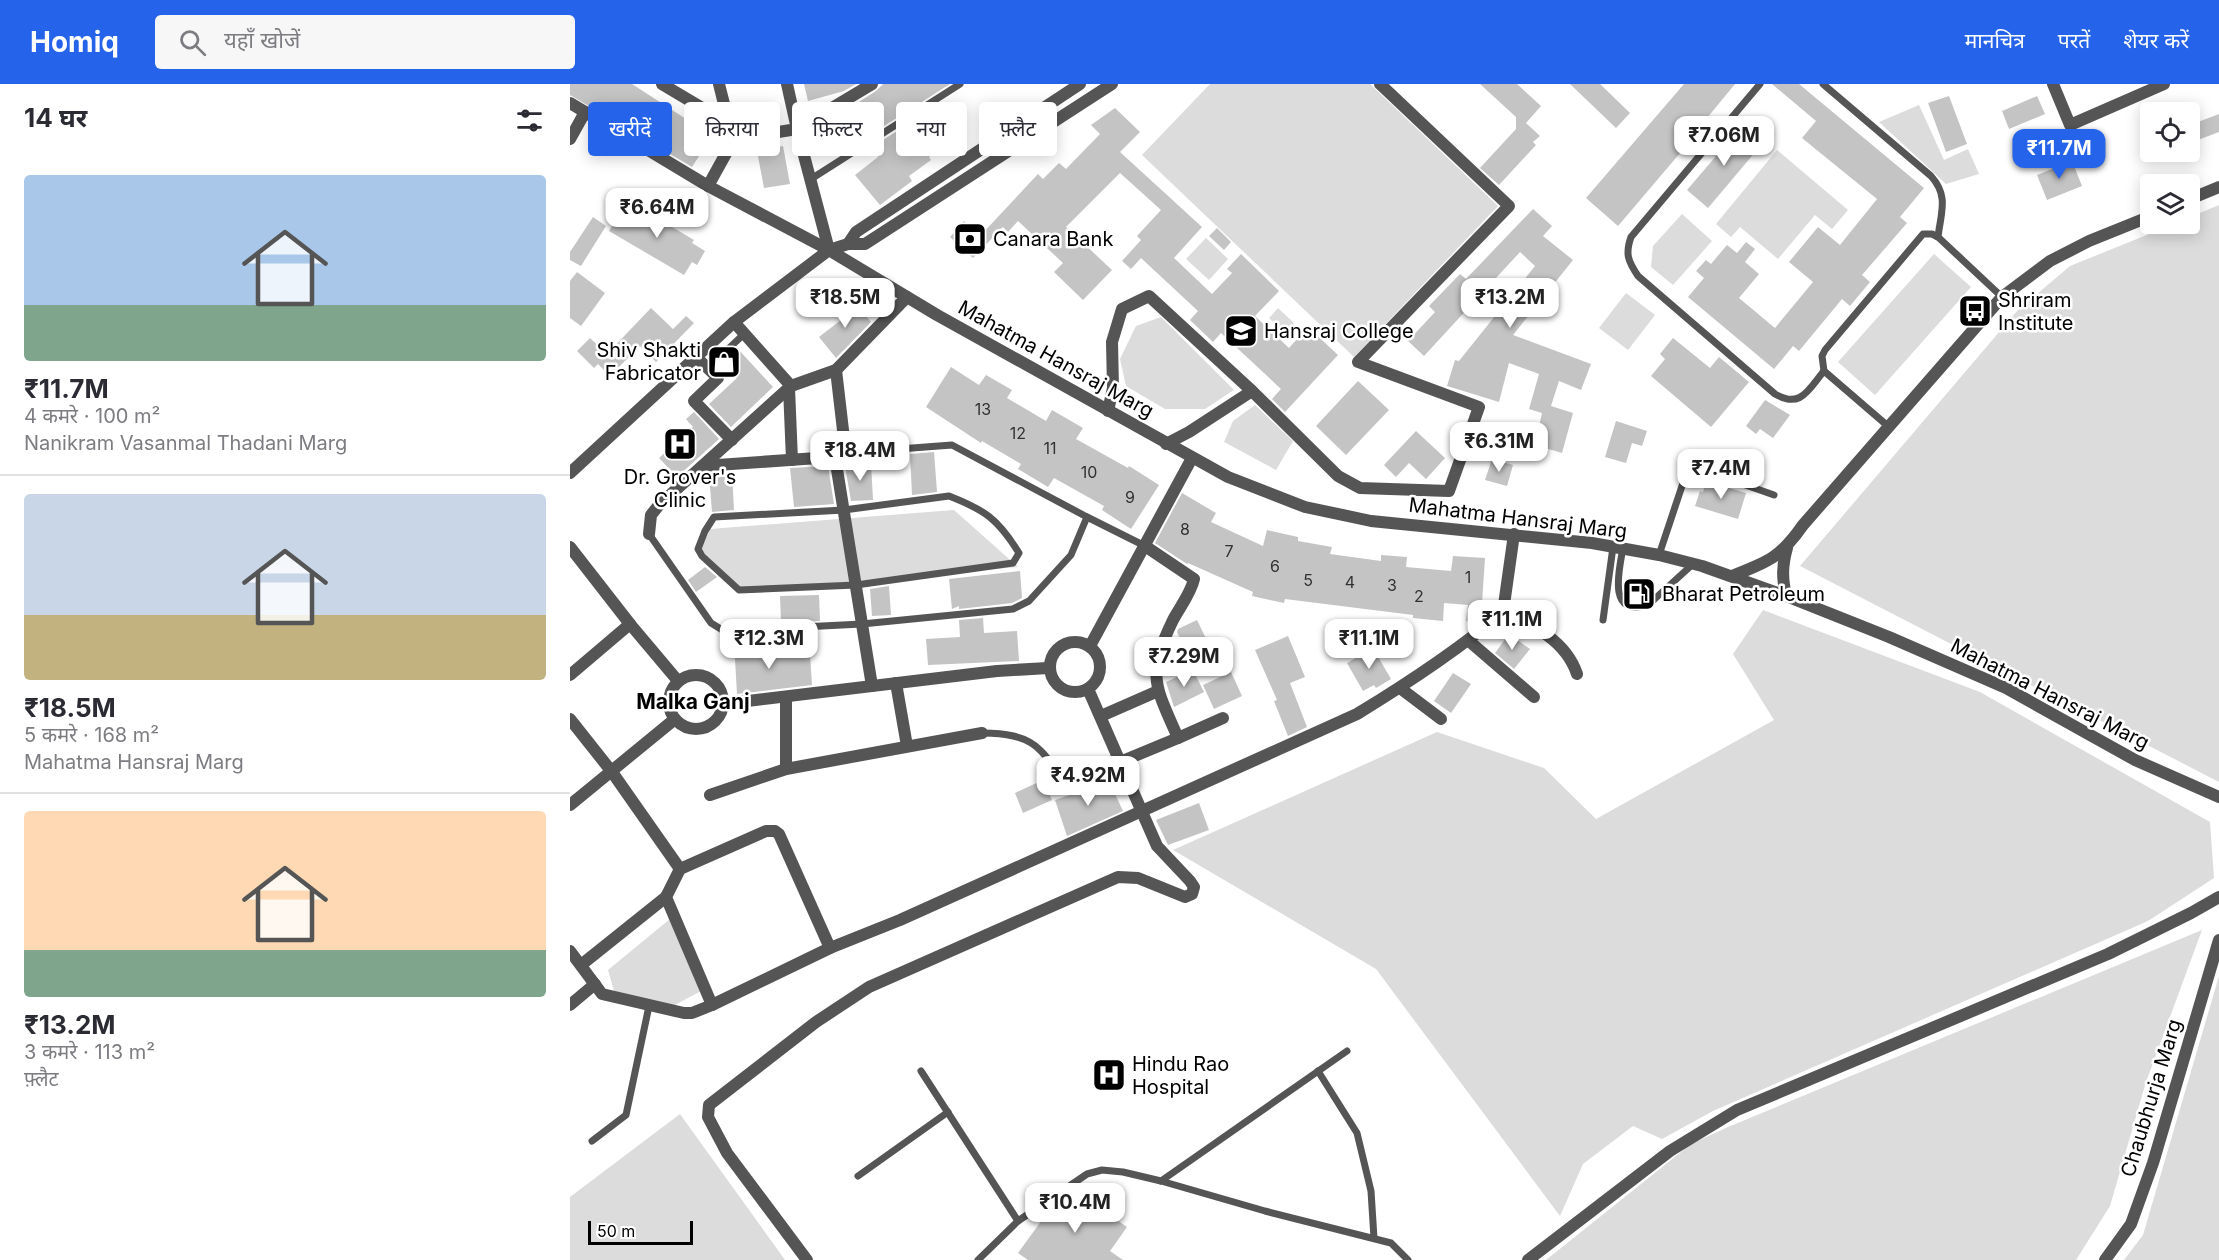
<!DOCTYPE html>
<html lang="hi">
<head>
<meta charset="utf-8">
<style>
	:root { --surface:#fff; --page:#f7f7f7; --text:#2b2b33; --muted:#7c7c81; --line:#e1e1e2; --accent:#2563eb }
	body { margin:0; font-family:Inter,"Noto Sans Devanagari",sans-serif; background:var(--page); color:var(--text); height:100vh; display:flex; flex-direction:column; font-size:22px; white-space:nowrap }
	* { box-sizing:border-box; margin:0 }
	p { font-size:20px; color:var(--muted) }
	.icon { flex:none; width:33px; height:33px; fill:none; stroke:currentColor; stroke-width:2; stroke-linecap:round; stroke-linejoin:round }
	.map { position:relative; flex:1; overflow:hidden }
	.drawer { display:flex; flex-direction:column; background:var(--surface); width:570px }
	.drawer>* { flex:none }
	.guide { position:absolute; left:18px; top:18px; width:570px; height:54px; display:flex; gap:12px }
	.controls { position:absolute; left:1570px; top:18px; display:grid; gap:12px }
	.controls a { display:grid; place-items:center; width:60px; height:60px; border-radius:6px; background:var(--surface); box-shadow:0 3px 15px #0003; font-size:30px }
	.scale { position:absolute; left:18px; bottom:15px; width:105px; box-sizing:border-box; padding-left:6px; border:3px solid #000; border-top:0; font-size:16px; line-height:21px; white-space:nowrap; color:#000; -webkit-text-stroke:4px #fff; paint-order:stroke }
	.price { position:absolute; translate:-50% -51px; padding:0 14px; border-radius:12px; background:#fff; color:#222; font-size:20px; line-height:39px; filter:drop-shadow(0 2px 3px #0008) }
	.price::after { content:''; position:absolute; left:50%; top:36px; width:18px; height:14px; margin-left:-9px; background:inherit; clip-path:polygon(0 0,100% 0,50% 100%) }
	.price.current { background:var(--accent); color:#fff }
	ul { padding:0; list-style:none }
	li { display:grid; align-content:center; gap:12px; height:318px; padding:0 24px }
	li+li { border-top:2px solid var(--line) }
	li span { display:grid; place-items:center; height:186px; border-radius:6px; color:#555 }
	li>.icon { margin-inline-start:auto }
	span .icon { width:108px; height:108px; fill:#fffc; stroke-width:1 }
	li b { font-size:26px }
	h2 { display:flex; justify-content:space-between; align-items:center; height:72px; padding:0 24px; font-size:26px }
	.pill { padding:0 21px; border-radius:6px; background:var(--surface); box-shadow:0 3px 15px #0003; font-size:21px; line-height:54px }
	.pill.current { background:var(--accent); color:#fff }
	header { display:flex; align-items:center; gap:36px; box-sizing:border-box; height:84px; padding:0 30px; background:var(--accent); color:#fff }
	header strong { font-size:28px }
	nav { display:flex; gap:33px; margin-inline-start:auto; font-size:21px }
	.search { width:420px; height:54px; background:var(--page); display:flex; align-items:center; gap:15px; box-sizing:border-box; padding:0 21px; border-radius:6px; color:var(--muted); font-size:22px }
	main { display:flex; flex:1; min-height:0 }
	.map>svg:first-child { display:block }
</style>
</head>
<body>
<header>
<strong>Homiq</strong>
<div class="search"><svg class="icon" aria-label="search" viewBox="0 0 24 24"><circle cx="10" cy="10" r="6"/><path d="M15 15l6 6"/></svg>यहाँ खोजें</div>
<nav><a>मानचित्र</a><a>परतें</a><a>शेयर करें</a></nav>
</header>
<main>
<section class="drawer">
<h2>14 घर<svg class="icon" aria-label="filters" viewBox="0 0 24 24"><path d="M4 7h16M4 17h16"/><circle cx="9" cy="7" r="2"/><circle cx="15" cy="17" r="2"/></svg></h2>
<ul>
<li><span style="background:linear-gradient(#a9c7e8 70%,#7fa58c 0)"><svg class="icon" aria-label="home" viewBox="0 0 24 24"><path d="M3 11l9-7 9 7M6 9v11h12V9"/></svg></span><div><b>₹11.7M</b><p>4 कमरे · 100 m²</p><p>Nanikram Vasanmal Thadani Marg</p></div></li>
<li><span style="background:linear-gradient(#c9d6e8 65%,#c2b280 0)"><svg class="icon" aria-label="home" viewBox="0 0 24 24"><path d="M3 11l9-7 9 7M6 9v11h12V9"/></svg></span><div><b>₹18.5M</b><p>5 कमरे · 168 m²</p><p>Mahatma Hansraj Marg</p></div></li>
<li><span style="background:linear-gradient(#ffd9b3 75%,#7fa58c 0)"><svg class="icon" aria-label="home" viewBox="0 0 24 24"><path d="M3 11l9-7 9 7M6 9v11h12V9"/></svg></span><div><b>₹13.2M</b><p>3 कमरे · 113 m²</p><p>फ़्लैट</p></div></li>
</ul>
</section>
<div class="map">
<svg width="1649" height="1176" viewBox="0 0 1649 1176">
	<rect width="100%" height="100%" fill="#fff"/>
	<!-- green -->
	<g fill="#dcdcdc">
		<path d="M640,0H800L928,122L784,273L572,71Z"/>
		<path d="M1349,21L1374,76L1398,65L1409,90L1376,100L1309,38Z"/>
		<path d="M1207,66L1278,126L1262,145L1245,131L1208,175L1170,143L1161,153L1146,140Z"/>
		<path d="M1649,121V698L1230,482L1447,227L1500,182L1604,140H1620V133Z"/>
		<path d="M1112,130L1142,157L1103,201L1081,183L1083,162Z"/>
		<path d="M636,154L658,175L639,196L616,175Z"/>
		<path d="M1364,170L1401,203L1305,311L1268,278Z"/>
		<path d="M1056,209L1085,231L1058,266L1029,244Z"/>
		<path d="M708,224L724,239L715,248L699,234Z"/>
		<path d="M591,233L664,306L635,325H595L556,302L550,275L566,242Z"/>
		<path d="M685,321L723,357L706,386L654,358L663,337Z"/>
		<path d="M384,426L448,483L174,507L131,466L140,445Z"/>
		<path d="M1193,526L1410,608L1640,738L1644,794L1578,837L1143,1027L1092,1055L1063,1042L1013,1080L990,1132L806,885L603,766L867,648L974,684L1026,735L1204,636L1163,570Z"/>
		<path d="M100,835L131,907L103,922L44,907L38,886Z"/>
		<path d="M1632,846L1576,998L1540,1122L1506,1176H976L1121,1060L1158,1043Z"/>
		<path d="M1649,892V1176H1554L1573,1151Z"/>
		<path d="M110,1030L215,1176H0V1113Z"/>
	</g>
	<!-- building -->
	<g fill="#c4c4c4">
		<path d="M0,0H62L116,35L118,32L144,49L122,83L0,11Z"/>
		<path d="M234,0H286L274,7L238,17Z"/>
		<path d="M313,0H380L292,56L273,28L306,7Z"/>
		<path d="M910,0H947L971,22L956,39L970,52L963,58L966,61L929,101L910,84L946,45V33Z"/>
		<path d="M1000,0H1030L1060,29L1046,44Z"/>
		<path d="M1114,0H1165L1137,34L1139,35L1048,142L1016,114Z"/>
		<path d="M1202,0H1229L1354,104L1330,133L1337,139L1292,191L1300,198L1280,222L1272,215L1229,267L1223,262L1204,285L1118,213L1134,194L1126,187L1136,176L1141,180L1157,161L1167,169L1176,158L1185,165L1175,178L1189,190L1169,214L1205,244L1243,198L1219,178L1248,143L1270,161L1307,115L1232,54L1246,37Z"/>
		<path d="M1379,12L1397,60L1376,68L1358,19Z"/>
		<path d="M1467,12L1475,30L1439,45L1432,27Z"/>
		<path d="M545,24L570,48L550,68L632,143L604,174L642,210L662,189L657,185L671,170L709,207L685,232L719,264L738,243L768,271L715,328L702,315L711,305L651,249L643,258L620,236L628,227L571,174L561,185L552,177L571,156L567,152L591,126L550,89L496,143L542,186L513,216L484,188L493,179L448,137L438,148L433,143L403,174L380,153L394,137L410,152L468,90L473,95L489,79L496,85L530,50L521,41Z"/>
		<path d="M360,26L383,56L359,73L361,76L339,92L342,97L310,121L285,91L308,73L302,63Z"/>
		<path d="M1649,30V48L1620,59V41Z"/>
		<path d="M1171,43L1192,60L1138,124L1117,106Z"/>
		<path d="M213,62L220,100L194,104L187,67Z"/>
		<path d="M1502,77L1512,102L1477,116L1467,91Z"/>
		<path d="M55,121L66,127L68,124L90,138L93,132L104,139L102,143L124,156L122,159L135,167L127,181L122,178L114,191L39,147Z"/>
		<path d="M963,125L982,142L973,152L1003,176L943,251L1021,280L1011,306L989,297L981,322L1003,329L992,369L968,362L973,343L969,342L972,329L959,325L969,290L939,279L929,318L877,302L885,276L889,277L965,182L950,168L854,272L838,257L865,228L859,222L890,190L896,195Z"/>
		<path d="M23,133L36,142L11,182L0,176V168Z"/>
		<path d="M647,144L661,158L654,166L639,152Z"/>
		<path d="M7,188L35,209L11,242L0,234V197Z"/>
		<path d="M283,216L301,238L266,274L249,253L271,236L266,231Z"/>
		<path d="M81,224L103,245L116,232L124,239L86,278L70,262L40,292L28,280L24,284L7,267L20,254L37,270Z"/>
		<path d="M1103,254L1140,284L1149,273L1179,298L1141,343L1081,292L1095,275L1090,270Z"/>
		<path d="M167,264L203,303L161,343L139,320L167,294L151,279Z"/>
		<path d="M381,283L409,301L416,291L442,306L437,314L476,337L482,326L513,344L506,355L558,384L559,382L589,401L561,445L532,426L534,422L484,394L478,403L448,385L451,380L412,357L411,359L356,323Z"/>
		<path d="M788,297L819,326L776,371L746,342Z"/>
		<path d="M1195,316L1220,331L1203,354L1190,345L1186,350L1176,342Z"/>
		<path d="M124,328L149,355L107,393L89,374L123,343L116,335Z"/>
		<path d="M1046,337L1077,347L1072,362L1062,359L1056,379L1035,373Z"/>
		<path d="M846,347L875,374L856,395L839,379L826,393L814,381Z"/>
		<path d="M364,368L367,408L342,411L340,370Z"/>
		<path d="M922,375L943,381L937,402L915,396Z"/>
		<path d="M301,380L303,416L281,417L275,382Z"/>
		<path d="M258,382L264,420L224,423L220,384Z"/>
		<path d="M162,389L164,426L142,428L139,390Z"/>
		<path d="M1136,397L1176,409L1168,435L1125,422L1130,407L1133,408Z"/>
		<path d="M612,409L646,429L641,438L693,462L697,446L728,453V457L762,463L760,470L811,477V471L837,473L836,483L881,487L883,472L915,474L911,535L908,538L896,537L898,521L874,519L873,537L843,534V531L715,515L714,519L682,512L683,508L618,479L617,480L585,459Z"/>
		<path d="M135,483L147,493L126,508L118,496Z"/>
		<path d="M450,487L452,514L442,519L389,525V522L382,525L379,495Z"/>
		<path d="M319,502L321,531L302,532L300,505Z"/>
		<path d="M249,511L250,537L211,538L210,512Z"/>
		<path d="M413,534L414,549L447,547L449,577L358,581L356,555L390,553L389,536Z"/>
		<path d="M627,536L643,569L622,579L607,548L608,545Z"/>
		<path d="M939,550L960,565L944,585L925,569Z"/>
		<path d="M718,552L735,593L720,599L737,643L718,652L704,617L707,616L685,566Z"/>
		<path d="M191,557L192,575L240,570L242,601L167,610L164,558Z"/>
		<path d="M803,564L821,595L806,604L804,601L793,607L777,579Z"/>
		<path d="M623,586L634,608L604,623L596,598Z"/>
		<path d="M661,588L672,612L644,625L633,601Z"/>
		<path d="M883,589L901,600L881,629L864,617Z"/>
		<path d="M538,695L553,727L497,752L485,716L511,707Z"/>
		<path d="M473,696L482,716L453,729L445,709Z"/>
		<path d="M629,719L639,746L598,761L586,736Z"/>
		<path d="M507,1108L557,1143L540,1167L553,1176H458L448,1169L480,1125L490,1132Z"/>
	</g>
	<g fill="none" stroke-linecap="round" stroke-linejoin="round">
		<!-- service -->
		<g stroke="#555" stroke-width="7">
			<path d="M1190,0L1061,153C1055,170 1058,177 1068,192L1205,310C1231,325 1238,306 1254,287"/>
			<path d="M1253,0L1361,92C1379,112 1371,128 1368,153"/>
			<path d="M241,95L390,0"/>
			<path d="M138,284L174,250"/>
			<path d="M1319,343L1254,287L1252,272L1255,266L1353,150H1362L1368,153L1432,213"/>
			<path d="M379,412C415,426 428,435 449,469L443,479L286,501L169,506L132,472L128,465L135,447L144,433L274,426Z"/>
			<path d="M517,433L575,462"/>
			<path d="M79,450L141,539L154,547L292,540L443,525L459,517L501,471L517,433L382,361L329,365"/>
			<path d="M1053,464C1049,486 1037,534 1078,521L1123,480"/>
			<path d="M1089,471L1119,381L1204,411"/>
			<path d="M1033,536L1043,463"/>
			<path d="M412,649C432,649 456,651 471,667C480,676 486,688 496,696L550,678"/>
			<path d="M351,987L448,1137"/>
			<path d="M748,987L787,1049L801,1107L804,1154"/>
			<path d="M22,1057L56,1031L79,922"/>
			<path d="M288,1092L378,1028"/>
			<path d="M591,1097L777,967"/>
			<path d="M408,1176L448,1137L517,1090L532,1086L553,1088L591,1097L695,1127L821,1159L838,1176"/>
		</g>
		<!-- minor -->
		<g stroke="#555" stroke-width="12">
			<path d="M92,0L159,40L149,0"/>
			<path d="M1483,0L1500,41L1594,0"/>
			<path d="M159,40L164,55L227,45L217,0"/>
			<path d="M0,55L15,28"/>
			<path d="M138,102L164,55"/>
			<path d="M259,166L227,45L302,0"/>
			<path d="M126,273L148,294L124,317L162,356"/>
			<path d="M221,302L266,286L337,213"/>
			<path d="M219,304L222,376"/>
			<path d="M538,327L543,304L542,258L552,225L579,212L682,307L768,392L790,404L879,407L909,323L788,278L939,122L810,0"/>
			<path d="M596,360L619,348L682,307"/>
			<path d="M265,373L302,602"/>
			<path d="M133,382L276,372L266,286"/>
			<path d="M79,450L81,431L89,421L221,302L164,238"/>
			<path d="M575,462L624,495C621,509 610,523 603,536C576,592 585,601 608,654L653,634"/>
			<path d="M0,463L60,540L108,597"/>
			<path d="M933,528L944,450"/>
			<path d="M899,557L964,613"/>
			<circle cx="505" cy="583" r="25"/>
			<path d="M520,562L622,374"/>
			<circle cx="126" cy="618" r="27"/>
			<path d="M0,591L60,540"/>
			<path d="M326,599L337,662"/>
			<path d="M830,604L871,635"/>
			<path d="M216,613V685L412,649"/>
			<path d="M153,620L427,587L478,584"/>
			<path d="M531,632L588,607"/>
			<path d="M0,635L42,688L110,785"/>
			<path d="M550,678L608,654"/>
			<path d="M140,711L216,685"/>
			<path d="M0,721L105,635"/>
			<path d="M0,867L32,910L114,929H122L142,921L260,864L330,836L787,630C838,599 887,567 933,528C964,541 996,557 1007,590"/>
			<path d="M11,881L96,813"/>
			<path d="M0,921L25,900"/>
			<path d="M142,921L96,813L110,785L196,747H205L209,750L260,864"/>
			<path d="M237,1176L157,1069L138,1033L139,1021L246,938L299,903L548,793L568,794L615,813L622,810L624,803L620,797L587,762L518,605"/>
		</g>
		<!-- tertiary -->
		<g stroke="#555" stroke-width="12">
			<path d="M0,19L138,102L259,166L367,231L658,393L735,423L801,437L1022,459L1089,471L1132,482L1216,512L1319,553L1436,604L1565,676L1649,713"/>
			<path d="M1620,115L1649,103"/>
			<path d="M278,160L286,148L510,0"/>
			<path d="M0,389L164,238L259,166L278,160H295L542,0"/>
			<path d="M1162,492C1198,478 1210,474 1233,441L1432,213L1480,177L1519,157L1581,132"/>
			<path d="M1216,512C1212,494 1212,482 1217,464"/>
			<path d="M958,1176L1100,1067L1167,1026L1538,870L1621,829L1649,813"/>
			<path d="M1535,1176L1561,1140L1583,1079L1649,856"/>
		</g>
	</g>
	<!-- icons -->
	<defs>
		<symbol id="bank-square" viewBox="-11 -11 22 22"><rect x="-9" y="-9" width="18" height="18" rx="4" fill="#000" stroke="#fff"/><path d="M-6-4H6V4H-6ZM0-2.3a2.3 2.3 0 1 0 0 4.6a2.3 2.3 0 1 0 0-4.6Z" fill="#fff"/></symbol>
		<symbol id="bus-square" viewBox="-11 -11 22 22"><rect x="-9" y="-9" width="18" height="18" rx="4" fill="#000" stroke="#fff"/><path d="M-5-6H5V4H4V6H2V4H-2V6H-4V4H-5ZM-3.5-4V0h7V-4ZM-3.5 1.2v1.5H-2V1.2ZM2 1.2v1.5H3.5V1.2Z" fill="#fff"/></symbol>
		<symbol id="university-square" viewBox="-11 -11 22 22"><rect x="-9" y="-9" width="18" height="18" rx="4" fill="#000" stroke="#fff"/><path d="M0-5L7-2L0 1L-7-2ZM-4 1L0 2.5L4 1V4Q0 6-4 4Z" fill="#fff"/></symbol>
		<symbol id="shop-square" viewBox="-11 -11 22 22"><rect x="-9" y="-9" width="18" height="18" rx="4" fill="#000" stroke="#fff"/><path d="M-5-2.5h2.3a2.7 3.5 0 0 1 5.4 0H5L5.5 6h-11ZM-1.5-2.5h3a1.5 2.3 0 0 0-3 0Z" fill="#fff"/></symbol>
		<symbol id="hospital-square" viewBox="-11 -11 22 22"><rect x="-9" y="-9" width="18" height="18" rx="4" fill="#000" stroke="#fff"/><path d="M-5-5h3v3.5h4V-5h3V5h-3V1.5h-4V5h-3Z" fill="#fff"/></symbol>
		<symbol id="fuel-square" viewBox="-11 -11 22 22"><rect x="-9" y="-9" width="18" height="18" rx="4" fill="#000" stroke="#fff"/><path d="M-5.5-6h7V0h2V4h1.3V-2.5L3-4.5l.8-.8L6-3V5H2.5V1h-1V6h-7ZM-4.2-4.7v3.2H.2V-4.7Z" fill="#fff"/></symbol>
	</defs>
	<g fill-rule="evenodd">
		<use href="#bank-square" x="381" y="136" width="38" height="38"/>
		<use href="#bus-square" x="1386" y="208" width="38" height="38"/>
		<use href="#university-square" x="652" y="228" width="38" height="38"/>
		<use href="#shop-square" x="135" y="259" width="38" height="38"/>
		<use href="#hospital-square" x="91" y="341" width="38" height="38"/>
		<use href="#fuel-square" x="1050" y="491" width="38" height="38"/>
		<use href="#hospital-square" x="520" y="972" width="38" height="38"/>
	</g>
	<g text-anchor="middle" stroke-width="5" stroke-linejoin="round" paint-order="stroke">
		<!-- number labels -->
		<g font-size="16" fill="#313131">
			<text x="413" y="331">13</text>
			<text x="448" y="355">12</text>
			<text x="480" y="370">11</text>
			<text x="519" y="394">10</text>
			<text x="560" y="419">9</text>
			<text x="615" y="451">8</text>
			<text x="659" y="473">7</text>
			<text x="705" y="488">6</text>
			<text x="898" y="499">1</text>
			<text x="738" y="502">5</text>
			<text x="780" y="504">4</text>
			<text x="822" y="507">3</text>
			<text x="849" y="518">2</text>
		</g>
		<!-- poi labels -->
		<g font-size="20" fill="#000" stroke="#fff" text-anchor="start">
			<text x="423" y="162">Canara Bank</text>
			<text x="1428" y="223">Shriram<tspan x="1428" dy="23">Institute</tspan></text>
			<text x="694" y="254">Hansraj College</text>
			<text x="131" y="273" text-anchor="end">Shiv Shakti<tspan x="131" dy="23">Fabricator</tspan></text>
			<text x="110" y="400" text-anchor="middle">Dr. Grover's<tspan x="110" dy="23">Clinic</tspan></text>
			<text x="1092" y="517">Bharat Petroleum</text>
			<text x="562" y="987">Hindu Rao<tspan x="562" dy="23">Hospital</tspan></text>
		</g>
		<!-- street labels -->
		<g font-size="20" fill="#000" stroke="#fff">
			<text transform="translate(486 275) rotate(29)" y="7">Mahatma Hansraj Marg</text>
			<text transform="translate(948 434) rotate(7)" y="7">Mahatma Hansraj Marg</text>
			<text transform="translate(1480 610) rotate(27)" y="7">Mahatma Hansraj Marg</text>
			<text transform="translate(1581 1014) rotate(-73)" y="7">Chaubhurja Marg</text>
		</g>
		<!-- neighbourhood labels -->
		<g font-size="21" font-weight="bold" fill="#000" stroke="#fff">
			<text x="123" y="625">Malka Ganj</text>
		</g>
	</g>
</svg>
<div class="controls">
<a><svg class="icon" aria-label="locate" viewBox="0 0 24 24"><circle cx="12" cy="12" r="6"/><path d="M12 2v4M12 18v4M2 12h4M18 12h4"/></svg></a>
<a><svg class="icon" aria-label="layers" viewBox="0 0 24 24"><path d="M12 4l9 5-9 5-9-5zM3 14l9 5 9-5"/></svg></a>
</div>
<div class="scale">50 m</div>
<b class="price" style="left:1154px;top:83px">₹7.06M</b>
<b class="price current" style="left:1489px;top:96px">₹11.7M</b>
<b class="price" style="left:87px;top:155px">₹6.64M</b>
<b class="price" style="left:275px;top:245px">₹18.5M</b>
<b class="price" style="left:940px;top:245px">₹13.2M</b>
<b class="price" style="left:929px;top:389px">₹6.31M</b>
<b class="price" style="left:290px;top:398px">₹18.4M</b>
<b class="price" style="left:1151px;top:416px">₹7.4M</b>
<b class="price" style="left:942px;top:567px">₹11.1M</b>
<b class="price" style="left:199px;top:586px">₹12.3M</b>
<b class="price" style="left:799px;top:586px">₹11.1M</b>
<b class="price" style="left:614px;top:604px">₹7.29M</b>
<b class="price" style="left:518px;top:723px">₹4.92M</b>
<b class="price" style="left:505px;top:1150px">₹10.4M</b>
<div class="guide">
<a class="pill current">खरीदें</a>
<a class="pill">किराया</a>
<a class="pill">फ़िल्टर</a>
<a class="pill">नया</a>
<a class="pill">फ़्लैट</a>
</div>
</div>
</main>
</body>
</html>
